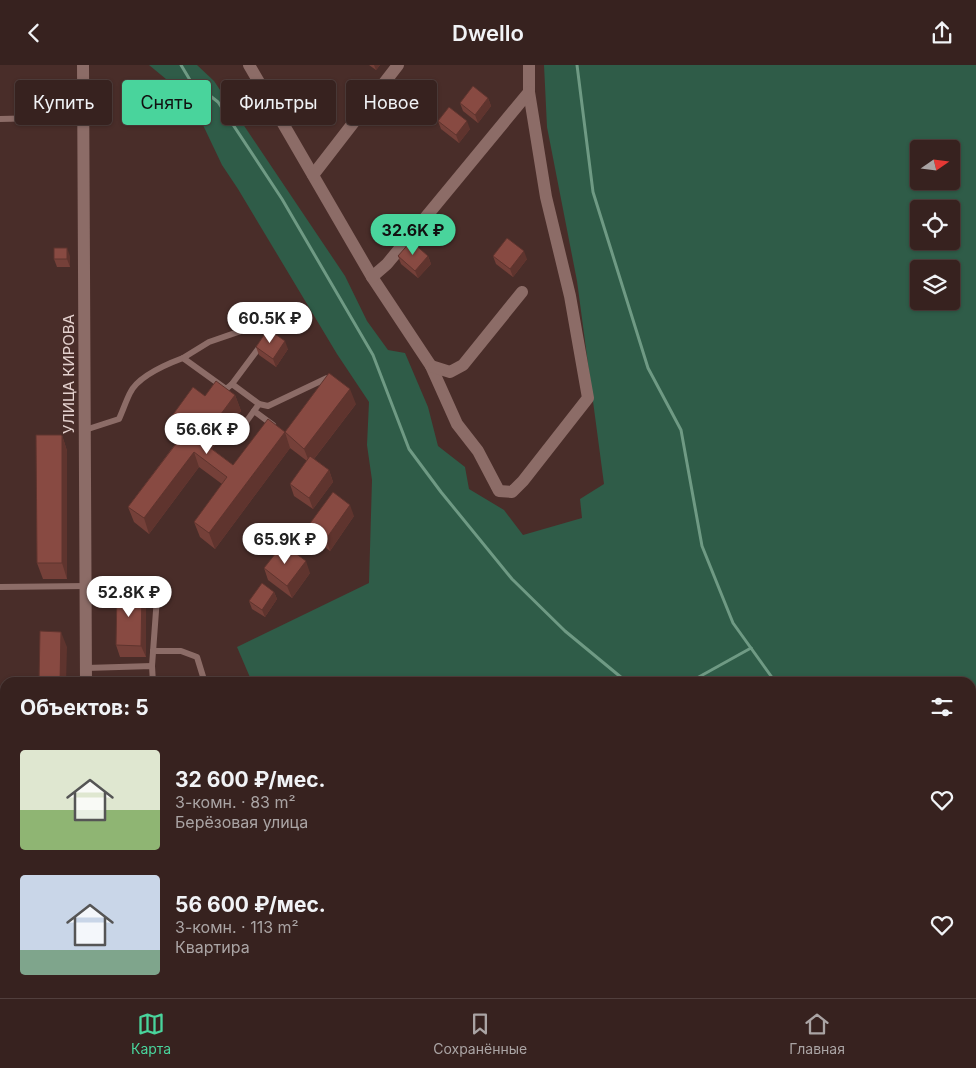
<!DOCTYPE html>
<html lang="ru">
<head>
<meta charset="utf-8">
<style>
	:root { --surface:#37221f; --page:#3e2a28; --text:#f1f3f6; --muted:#aaa4a4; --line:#513f3d; --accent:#49d49c }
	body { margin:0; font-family:Inter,sans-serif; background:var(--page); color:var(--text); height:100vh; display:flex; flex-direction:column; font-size:19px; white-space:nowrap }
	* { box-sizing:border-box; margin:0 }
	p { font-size:16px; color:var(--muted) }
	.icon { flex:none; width:28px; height:28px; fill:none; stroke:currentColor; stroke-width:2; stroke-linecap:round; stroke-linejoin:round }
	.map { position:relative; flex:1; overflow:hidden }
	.side { position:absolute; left:0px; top:612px; width:976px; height:321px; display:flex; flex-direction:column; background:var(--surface); border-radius:15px 15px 0 0; box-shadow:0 1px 4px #0004,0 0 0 1px var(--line) }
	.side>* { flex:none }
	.hud { position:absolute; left:15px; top:15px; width:500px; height:45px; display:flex; gap:10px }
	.needle { width:32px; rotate:76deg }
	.fabs { position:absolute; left:910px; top:75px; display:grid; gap:10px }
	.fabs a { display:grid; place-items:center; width:50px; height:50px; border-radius:5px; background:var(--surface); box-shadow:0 1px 4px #0004,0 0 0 1px var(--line); font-size:25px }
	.price { position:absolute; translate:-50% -42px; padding:0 11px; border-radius:18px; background:#fff; color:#222; font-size:16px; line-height:32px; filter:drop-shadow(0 1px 2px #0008) }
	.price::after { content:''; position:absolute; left:50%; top:30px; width:15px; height:11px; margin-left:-8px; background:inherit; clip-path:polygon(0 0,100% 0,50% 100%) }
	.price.current { background:var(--accent); color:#111 }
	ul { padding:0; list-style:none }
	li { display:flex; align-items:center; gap:15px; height:125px; padding:0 20px }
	li span { display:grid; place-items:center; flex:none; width:140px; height:100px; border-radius:5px; color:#555 }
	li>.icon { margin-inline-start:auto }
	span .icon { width:60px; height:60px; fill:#fffc; stroke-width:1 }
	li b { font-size:21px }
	h2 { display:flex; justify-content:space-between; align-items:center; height:60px; padding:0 20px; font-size:21px }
	.pill { padding:0 18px; border-radius:5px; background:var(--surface); box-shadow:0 1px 4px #0004,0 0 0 1px var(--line); font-size:18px; line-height:45px }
	.pill.current { background:var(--accent); color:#111 }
	header { display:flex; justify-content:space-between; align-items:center; height:65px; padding:0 20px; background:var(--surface); font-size:22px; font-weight:600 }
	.menu { display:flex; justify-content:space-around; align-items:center; height:70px; border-top:1px solid var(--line); background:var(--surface); font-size:14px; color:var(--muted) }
	.menu a { display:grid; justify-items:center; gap:2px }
	.menu .current { color:var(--accent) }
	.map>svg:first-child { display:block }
</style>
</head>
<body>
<header><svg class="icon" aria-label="back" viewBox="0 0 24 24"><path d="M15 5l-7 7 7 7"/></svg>Dwello<svg class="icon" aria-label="share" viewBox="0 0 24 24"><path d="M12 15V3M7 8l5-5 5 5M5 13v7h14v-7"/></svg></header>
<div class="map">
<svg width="976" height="933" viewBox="0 0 976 933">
	<rect width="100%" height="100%" fill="#492d29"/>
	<!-- green -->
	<path fill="#2f5c48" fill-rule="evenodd" d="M149,0H197L214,16L345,211L367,256L388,285L405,288L428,342L438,381L465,402L469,424L504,445L523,470L582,453L580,434L604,419L577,216L547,62L544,0H976V677H971V618L252,617L237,582L369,518L372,415L367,380L369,337L337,289L238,124L222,100L202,58L172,19ZM919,84H951V116H919ZM919,144H951V176H919ZM919,204H951V236H919Z"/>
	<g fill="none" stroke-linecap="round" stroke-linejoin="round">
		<!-- stream -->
		<g stroke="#6f9a84" stroke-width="3">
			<path d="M181,0L190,15L218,37L282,134L373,290L409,384L441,427L512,514L565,566L628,618"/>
			<path d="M577,0L593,127L648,303L681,365L702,481L733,558L776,618"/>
			<path d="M688,618L751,583"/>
			<path d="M873,929L875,933"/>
		</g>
		<!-- lane -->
		<g stroke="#8c6c67" stroke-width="6">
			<path d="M0,54L84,52"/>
			<path d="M183,293L209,277L261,259L269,269L266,272"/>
			<path d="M232,319L261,280"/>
			<path d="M259,339L268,341L327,313"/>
			<path d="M254,346L273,360"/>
			<path d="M85,365L119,354C123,345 126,336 130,328C138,311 167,299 183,293L226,324L232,319L259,339L246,357"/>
			<path d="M0,522L86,521"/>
			<path d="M153,586H181L197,592L205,618"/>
			<path d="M152,601L157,532"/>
			<path d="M86,603L152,601L153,618"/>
			<path d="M0,670H5"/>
			<path d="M968,929L971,933"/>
		</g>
		<!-- street -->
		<g stroke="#8c6c67" stroke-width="12">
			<path d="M83,0L86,618"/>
			<path d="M249,0L372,212L431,301L457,359L478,386L499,426L512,427L523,416L588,333L570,231L546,132L529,27V0"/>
			<path d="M313,110L398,0"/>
			<path d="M372,212L387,199L529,27"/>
			<path d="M431,301L450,307L463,300L522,227"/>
			<path d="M0,821H5"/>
			<path d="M640,929L642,933"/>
		</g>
		<!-- rail -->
		<g stroke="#c6b2ae" stroke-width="3" stroke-dasharray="6 6" stroke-linecap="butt">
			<path d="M971,702L976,703"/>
			<path d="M284,933L292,929"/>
		</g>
	</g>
	<!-- wall -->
	<g fill="#754039">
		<path d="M369,0H380L376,5Z"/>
		<path d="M488,33L491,41L478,58L463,46L460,38Z"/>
		<path d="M438,56L470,64L459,78L441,64Z"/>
		<path d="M70,191V202H57L54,194Z"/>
		<path d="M398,191H428L431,199L418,213L401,199Z"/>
		<path d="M493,191L527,194L513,212L496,199Z"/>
		<path d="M256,282L288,284L276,302L259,290Z"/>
		<path d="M235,330L241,346L212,384L233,400L285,367L356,339L314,394L329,405L333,417L313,444L294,431L290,419L307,396L290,383L215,484L200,472L194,457L222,419L199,402L149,469L134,457L128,442L179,374L174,370L169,355L205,331Z"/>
		<path d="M62,370L67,386V514H43L37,498Z"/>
		<path d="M354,451L330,486L313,473L308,461Z"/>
		<path d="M264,503L310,508L292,533L268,515Z"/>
		<path d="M274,527L277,534L265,552L252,544L249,536Z"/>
		<path d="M146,538V592H120L116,580Z"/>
		<path d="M0,645L5,647V662H0Z"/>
		<path d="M0,688L4,705H0Z"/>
		<path d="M0,766H4L5,770V785H0Z"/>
	</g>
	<!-- shaded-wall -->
	<g fill="#5f342e">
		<path d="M374,0H380L376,5Z"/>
		<path d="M488,33L491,41L478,58L475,50Z"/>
		<path d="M467,56L470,64L459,78L456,70Z"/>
		<path d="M67,183L70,191V202L67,194Z"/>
		<path d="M524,186L527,194L513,212L510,204Z"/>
		<path d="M428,191L431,199L418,213L415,206Z"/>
		<path d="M285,276L288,284L276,302L273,294Z"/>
		<path d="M350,324L356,339L310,399L304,384Z"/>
		<path d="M235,330L241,346L206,391L201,376Z"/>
		<path d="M285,367L290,383L215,484L209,468Z"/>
		<path d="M62,370L67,386V514L62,498Z"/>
		<path d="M194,387L199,402L149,469L144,453Z"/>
		<path d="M329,405L333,417L313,444L309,433Z"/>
		<path d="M350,440L354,451L330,486L326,474Z"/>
		<path d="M306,496L310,508L292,533L287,521Z"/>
		<path d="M142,526L146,538V592L141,581Z"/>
		<path d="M274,527L277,534L265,552L262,545Z"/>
		<path d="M61,567L67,582L66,618H60Z"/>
		<path d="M4,645L5,647V662L4,658Z"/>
		<path d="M4,688L5,691L4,705L3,701Z"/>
		<path d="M4,766L5,770V785L3,781Z"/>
	</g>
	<!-- building -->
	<g fill="#884a42" stroke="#5f342e">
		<path d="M473,21L488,33L475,50L460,38Z"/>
		<path d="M449,42L467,56L456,70L438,56Z"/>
		<path d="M507,173L524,186L510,204L493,191Z"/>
		<path d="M411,176L428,191L415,206L398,191Z"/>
		<rect x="54" y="183" width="13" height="11"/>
		<path d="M268,264L285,276L273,294L256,282Z"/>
		<path d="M329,308L350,324L304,384L285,367Z"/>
		<path d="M216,316L235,330L201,376L233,400L268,354L285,367L209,468L194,457L227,412L194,387L144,453L128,442L185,367L169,355L193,322L205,331Z"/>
		<path d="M36,370H62V498H37Z"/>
		<path d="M310,391L329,405L309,433L290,419Z"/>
		<path d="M333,427L350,440L326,474L308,461Z"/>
		<path d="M283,479L306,496L287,521L264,503Z"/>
		<path d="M262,518L274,527L262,545L249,536Z"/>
		<path d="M117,526H142L141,581L116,580Z"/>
		<path d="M40,566L61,567L60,618H39Z"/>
		<rect x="115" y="612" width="23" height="6"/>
		<rect x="0" y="645" width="4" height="13"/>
		<path d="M0,688H4L3,701H0Z"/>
		<path d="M0,766H4L3,781H0Z"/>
		<path d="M778,929H794L795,933H779Z"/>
		<path d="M853,929V933H822Z"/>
		<path d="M752,931V933H744Z"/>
	</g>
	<g text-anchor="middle" stroke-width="4" stroke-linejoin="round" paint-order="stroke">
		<!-- street labels -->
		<g font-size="15" fill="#e4d1ce" stroke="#492d29">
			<text transform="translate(69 309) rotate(-90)" y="5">УЛИЦА КИРОВА</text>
		</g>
	</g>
</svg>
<div class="fabs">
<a><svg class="needle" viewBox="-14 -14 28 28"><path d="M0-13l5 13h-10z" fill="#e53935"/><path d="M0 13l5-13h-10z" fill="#aaa4a4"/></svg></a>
<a><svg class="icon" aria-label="locate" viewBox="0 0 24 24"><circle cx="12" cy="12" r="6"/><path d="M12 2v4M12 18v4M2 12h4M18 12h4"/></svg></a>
<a><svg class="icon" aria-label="layers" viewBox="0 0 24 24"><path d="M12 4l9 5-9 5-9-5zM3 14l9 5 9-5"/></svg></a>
</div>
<b class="price current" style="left:413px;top:191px">32.6K ₽</b>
<b class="price" style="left:270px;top:279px">60.5K ₽</b>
<b class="price" style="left:207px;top:390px">56.6K ₽</b>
<b class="price" style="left:285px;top:500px">65.9K ₽</b>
<b class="price" style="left:129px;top:553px">52.8K ₽</b>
<div class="hud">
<a class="pill">Купить</a>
<a class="pill current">Снять</a>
<a class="pill">Фильтры</a>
<a class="pill">Новое</a>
</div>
<section class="side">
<h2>Объектов: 5<svg class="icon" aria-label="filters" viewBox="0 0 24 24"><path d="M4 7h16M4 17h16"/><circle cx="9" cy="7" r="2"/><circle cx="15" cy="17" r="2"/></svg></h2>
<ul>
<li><span style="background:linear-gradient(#dfe7d0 60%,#8fb573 0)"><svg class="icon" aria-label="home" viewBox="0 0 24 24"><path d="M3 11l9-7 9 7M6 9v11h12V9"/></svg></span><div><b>32 600 ₽/мес.</b><p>3-комн. · 83 m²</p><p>Берёзовая улица</p></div><svg class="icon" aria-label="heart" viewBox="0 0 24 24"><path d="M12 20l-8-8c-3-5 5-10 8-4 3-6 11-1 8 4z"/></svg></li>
<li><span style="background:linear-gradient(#c9d6e8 75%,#7fa58c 0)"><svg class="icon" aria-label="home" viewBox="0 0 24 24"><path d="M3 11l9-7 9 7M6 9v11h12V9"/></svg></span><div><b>56 600 ₽/мес.</b><p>3-комн. · 113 m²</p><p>Квартира</p></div><svg class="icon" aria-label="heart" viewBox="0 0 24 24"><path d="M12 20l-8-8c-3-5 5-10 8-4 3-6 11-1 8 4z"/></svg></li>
</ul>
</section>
</div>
<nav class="menu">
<a class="current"><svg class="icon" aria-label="map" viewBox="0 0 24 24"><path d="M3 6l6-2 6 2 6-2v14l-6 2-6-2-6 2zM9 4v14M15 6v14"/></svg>Карта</a>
<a><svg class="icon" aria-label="saved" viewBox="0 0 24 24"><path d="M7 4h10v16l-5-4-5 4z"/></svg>Сохранённые</a>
<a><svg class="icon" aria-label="home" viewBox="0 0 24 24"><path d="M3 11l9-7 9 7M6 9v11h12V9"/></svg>Главная</a>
</nav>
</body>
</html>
